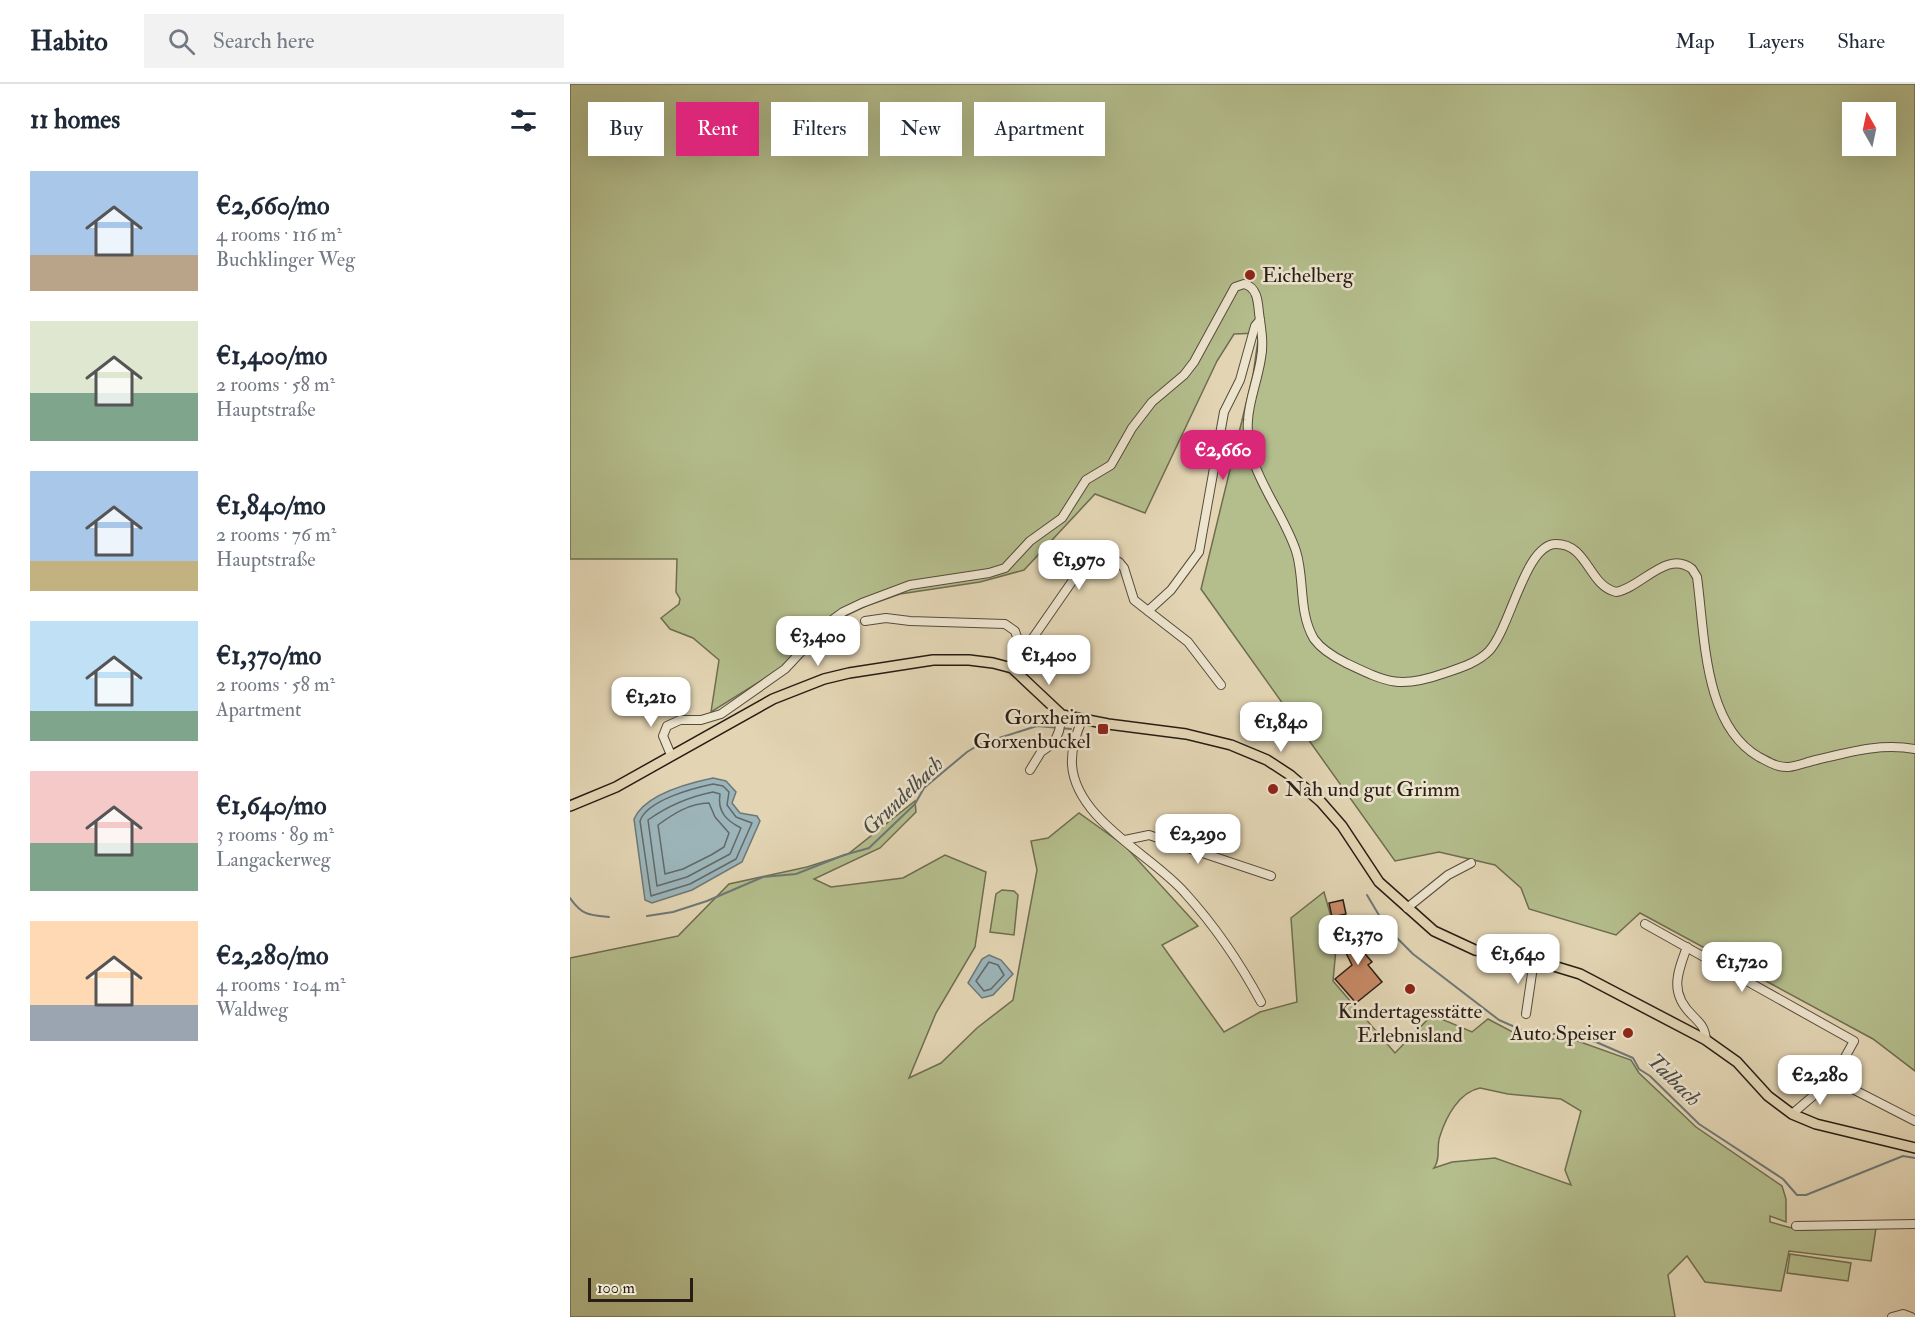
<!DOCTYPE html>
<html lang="en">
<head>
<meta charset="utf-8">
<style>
	:root { --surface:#fff; --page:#f2f2f3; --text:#1f2937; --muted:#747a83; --line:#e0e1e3; --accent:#db2777 }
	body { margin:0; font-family:"IM FELL Double Pica",serif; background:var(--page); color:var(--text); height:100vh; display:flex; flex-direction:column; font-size:22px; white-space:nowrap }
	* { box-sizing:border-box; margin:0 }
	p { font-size:20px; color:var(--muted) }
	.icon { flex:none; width:33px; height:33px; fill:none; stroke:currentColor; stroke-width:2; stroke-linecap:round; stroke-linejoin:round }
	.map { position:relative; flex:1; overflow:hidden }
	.side { display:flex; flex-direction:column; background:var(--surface); width:570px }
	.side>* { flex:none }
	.banner { position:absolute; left:18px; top:18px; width:570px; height:54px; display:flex; gap:12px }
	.needle { width:39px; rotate:351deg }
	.tools { position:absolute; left:1272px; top:18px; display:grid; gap:12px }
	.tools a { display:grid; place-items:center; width:54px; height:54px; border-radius:0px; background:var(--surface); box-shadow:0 6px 24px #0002; font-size:30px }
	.scale { position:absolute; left:18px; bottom:15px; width:105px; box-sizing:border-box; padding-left:6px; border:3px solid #271d15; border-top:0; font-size:16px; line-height:21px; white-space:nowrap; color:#271d15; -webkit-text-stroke:4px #ede4ce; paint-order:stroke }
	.price { position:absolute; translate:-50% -51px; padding:0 14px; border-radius:12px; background:#fff; color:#222; font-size:20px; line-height:39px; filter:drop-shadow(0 2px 3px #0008) }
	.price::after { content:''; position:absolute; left:50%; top:36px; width:18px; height:14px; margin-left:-9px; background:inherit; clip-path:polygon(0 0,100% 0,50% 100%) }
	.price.on { background:var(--accent); color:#fff }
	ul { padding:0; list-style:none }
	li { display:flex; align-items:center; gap:18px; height:150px; padding:0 30px }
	li span { display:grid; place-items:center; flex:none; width:168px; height:120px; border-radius:0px; color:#555 }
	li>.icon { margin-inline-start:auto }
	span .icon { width:72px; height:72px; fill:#fffc; stroke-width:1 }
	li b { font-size:26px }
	h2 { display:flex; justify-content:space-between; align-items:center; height:72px; padding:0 30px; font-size:26px }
	.pill { padding:0 21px; border-radius:0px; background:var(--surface); box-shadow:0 6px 24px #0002; font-size:21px; line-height:54px }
	.pill.on { background:var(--accent); color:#fff }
	header { display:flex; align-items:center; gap:36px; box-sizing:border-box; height:84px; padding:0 30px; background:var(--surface); border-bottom:2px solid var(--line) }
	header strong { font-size:28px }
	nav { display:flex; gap:33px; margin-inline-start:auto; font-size:21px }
	.search { width:420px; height:54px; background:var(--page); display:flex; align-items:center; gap:15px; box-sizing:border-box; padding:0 21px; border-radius:0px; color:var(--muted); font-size:22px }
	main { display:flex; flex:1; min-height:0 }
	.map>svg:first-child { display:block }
</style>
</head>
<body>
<header>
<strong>Habito</strong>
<div class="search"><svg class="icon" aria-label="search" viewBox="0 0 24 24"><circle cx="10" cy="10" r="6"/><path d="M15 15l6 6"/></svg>Search here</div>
<nav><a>Map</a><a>Layers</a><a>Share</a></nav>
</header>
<main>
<section class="side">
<h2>11 homes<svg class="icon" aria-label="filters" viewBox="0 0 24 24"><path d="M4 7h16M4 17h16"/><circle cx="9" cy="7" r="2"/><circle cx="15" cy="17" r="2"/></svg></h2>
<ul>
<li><span style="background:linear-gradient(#a9c7e8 70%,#b9a48a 0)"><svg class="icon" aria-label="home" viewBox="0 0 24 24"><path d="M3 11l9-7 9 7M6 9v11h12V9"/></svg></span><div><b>€2,660/mo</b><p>4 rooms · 116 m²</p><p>Buchklinger Weg</p></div></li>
<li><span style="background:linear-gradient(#dfe7d0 60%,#7fa58c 0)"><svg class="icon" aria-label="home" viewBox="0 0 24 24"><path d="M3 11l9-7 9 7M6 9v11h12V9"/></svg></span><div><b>€1,400/mo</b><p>2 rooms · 58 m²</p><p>Hauptstraße</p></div></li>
<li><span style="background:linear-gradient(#a9c7e8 75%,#c2b280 0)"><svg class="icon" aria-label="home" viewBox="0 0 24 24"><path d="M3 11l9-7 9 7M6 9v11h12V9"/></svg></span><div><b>€1,840/mo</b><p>2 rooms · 76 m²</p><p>Hauptstraße</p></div></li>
<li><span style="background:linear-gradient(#bfe0f5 75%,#7fa58c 0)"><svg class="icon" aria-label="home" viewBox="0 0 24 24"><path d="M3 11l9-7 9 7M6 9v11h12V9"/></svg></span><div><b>€1,370/mo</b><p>2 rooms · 58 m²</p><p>Apartment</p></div></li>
<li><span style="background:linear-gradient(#f6c9c9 60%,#7fa58c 0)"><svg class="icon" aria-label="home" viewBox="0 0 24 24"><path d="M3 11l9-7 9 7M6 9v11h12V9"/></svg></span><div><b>€1,640/mo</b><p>3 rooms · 89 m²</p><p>Langackerweg</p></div></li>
<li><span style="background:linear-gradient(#ffd9b3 70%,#9aa5b1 0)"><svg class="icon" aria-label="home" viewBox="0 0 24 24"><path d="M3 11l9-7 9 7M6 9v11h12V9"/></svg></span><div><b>€2,280/mo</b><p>4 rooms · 104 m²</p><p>Waldweg</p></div></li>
</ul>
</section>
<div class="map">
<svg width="1345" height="1233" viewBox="0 0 1345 1233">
	<rect width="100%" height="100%" fill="#e3d5b4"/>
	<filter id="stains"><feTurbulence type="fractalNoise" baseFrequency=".00333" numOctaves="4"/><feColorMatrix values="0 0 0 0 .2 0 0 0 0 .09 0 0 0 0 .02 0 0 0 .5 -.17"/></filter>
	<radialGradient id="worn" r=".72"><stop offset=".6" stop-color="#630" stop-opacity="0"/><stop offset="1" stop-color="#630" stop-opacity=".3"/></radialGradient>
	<!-- green -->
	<g fill="#b4bd8c" stroke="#6e6d50" stroke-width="1.5" fill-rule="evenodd">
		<path d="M0,0H1345V987L1303,955L1070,829L1046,851L959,825L951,804L925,781L869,768L825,777L631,505L683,291L689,249L664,250L647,277L575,429L525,410L454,486L410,498L330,510L296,522L273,533L245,560L210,585L141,628L149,576L123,554L100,545L91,534L109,520L110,515L106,508L107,475H0ZM1282,28H1316V62H1282Z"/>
		<path d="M345,717L346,728L310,764L244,795L261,803L333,794L375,771L416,788L405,863L366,929L339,994L371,979L407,944L443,916L467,786L461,757L478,754L509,729L555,762L628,842L592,861L654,948L690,928L727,918L721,834L754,808L767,854L763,897L825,969L862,931L902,948L918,935L956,955H1002L1061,976L1069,989L1126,1043L1212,1102L1216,1115V1138L1200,1132V1138L1229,1146L1306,1144L1301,1177L1219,1167L1211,1207L1135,1198L1117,1172L1098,1191L1105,1233H0V874L108,852L159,800L237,783L278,770ZM910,1004L938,1010L991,1015L1011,1027L995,1086L1001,1101L925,1074L882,1078L864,1084C871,1075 866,1062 870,1052C876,1033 889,1008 910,1004Z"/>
		<path d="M432,806L444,807L448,811L444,851L420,848L426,810Z"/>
		<path d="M1220,1170L1281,1179L1278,1197L1217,1189Z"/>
	</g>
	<!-- water -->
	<g fill="#9cb5ba" stroke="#6d7878" stroke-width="1.5">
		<path d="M143,694L156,697L166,708L162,719L170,729L187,732L190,737L172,778L122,806L82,819L75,816L64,735C75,710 119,699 143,694Z"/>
		<path d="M419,871L431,876L443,890L423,911L412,914L398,899L412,875Z"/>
	</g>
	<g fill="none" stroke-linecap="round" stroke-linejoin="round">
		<!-- shore -->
		<g stroke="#626968" stroke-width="1.5">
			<path d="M143,700L153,702L159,708L157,721L166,733L182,739L166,775L120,800L81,812L70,737C77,716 124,704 143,700Z"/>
			<path d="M143,708L150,710C147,728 157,737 171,744L160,770L117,793L87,802L78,736C99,721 118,713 143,708Z"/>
			<path d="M139,719L145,733L159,749L154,763L141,771L113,785L95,790L88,741C103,730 120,719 139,719Z"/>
			<path d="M419,878L428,881L434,891L421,905L414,907L406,897Z"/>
		</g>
		<!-- stream -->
		<g stroke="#6d7878" stroke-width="2">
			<path d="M797,811L816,843L843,870L929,936L961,950H997L1026,958L1063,974L1069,985L1080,992L1129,1040L1213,1095L1227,1111H1236L1333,1072L1345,1074"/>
			<path d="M0,814C12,831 18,831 39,833"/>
			<path d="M77,832L103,828L137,817L193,793L226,790L274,771L299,764L345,720L354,704L397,668L410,660L467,642L501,645"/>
		</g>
	</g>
	<!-- building -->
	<g fill="#c88a67" stroke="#271d15" stroke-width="1.5">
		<path d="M773,816L776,830L762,833L759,819Z"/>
		<path d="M794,843L804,854L790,864L802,878L798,881L812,898L786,919L765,895L782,881L769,855Z"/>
	</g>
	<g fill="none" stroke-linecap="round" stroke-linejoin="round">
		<defs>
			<g id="minor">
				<path d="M578,527L601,506L629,468L654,328L670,296L685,242L690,236"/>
				<path d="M295,537L316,534L340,537L435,540L445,547L452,568"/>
				<path d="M442,584L510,486L529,475L538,474L549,478L554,484L564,516L618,558L651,601"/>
				<path d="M512,636C506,650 501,666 502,681C506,736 582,771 615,809C645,842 670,879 691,918"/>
				<path d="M101,671L93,652L97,642L110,636H131L151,630L215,585L258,539L273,528L292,519L340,501L419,489L435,484L460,457L492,434L516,396L541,381L562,344L582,318L614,291L624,278L665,203L674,200C687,203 688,217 689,229C691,244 694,259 691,274C688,295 679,316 678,336C674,386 711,422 726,467C735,495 728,528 744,555C752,566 764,573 776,579C818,599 830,605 875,589C890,584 907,579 919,567C941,543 955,460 986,460C1018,460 1018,501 1046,508C1071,504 1097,465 1122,485L1127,493C1135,550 1133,641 1189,673C1199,678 1208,684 1219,683C1228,682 1237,678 1246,676C1280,668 1310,659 1345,665"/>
				<path d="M460,686L471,668L484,659L489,647L492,631"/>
				<path d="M555,756L579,751L701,792"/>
				<path d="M837,824L878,791L901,779"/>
				<path d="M1075,840L1284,957L1263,995L1222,1030"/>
				<path d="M1117,863C1107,890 1099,909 1123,932C1131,940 1135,944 1136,956"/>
				<path d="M956,930L964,876"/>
				<path d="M1263,995L1345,1037"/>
				<path d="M1226,1142L1345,1140"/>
				<path d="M1322,1233L1333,1230L1341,1233"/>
			</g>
			<path id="major" d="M0,722L46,703L203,615L254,595L279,589L363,576H399L423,579L442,584L492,631L538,640L616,650L661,661L697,676L720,691L751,718L772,742L809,798L864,847L905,866L964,876L1010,890L1136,956L1167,978L1198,1012L1222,1030L1246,1040L1345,1064"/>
		</defs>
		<!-- minor casing -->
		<use href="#minor" stroke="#564b3d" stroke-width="10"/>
		<!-- major casing -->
		<use href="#major" stroke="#271d15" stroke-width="12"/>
		<!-- minor -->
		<use href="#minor" stroke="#ede4ce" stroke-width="8"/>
		<!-- major -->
		<use href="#major" stroke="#e3d5b4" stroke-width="9"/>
	</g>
	<!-- markers -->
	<g fill="#8f2418" stroke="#ede4ce" stroke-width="2">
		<circle cx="680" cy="191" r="6"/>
		<rect x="527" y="639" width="12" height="12" rx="3"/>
		<circle cx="703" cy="705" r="6"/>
		<circle cx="840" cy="905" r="6"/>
		<circle cx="1058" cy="949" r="6"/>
	</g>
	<g text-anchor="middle" stroke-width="5" stroke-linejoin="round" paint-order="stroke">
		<!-- poi labels -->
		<g font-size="21" fill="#271d15" stroke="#ede4ce" text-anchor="start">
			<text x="692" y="198">Eichelberg</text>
			<text x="521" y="640" text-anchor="end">Gorxheim<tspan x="521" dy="24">Gorxenbuckel</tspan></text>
			<text x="715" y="712">Nah und gut Grimm</text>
			<text x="840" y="934" text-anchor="middle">Kindertagesstätte<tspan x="840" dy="24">Erlebnisland</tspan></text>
			<text x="1046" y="956" text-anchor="end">Auto Speiser</text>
		</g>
		<!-- water labels -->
		<g font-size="22" font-style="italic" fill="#4a4b47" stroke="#ede4ce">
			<text transform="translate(332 711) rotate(-44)" y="8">Grundelbach</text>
			<text transform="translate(1105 995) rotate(45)" y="8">Talbach</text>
		</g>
	</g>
	<rect width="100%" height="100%" filter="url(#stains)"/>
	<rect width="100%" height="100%" fill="url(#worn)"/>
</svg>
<div class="tools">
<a><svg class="needle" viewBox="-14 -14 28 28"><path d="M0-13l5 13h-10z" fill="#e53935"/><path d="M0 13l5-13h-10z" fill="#747a83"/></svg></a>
</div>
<div class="scale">100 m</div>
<b class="price on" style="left:653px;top:397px">€2,660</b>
<b class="price" style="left:509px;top:507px">€1,970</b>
<b class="price" style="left:248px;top:583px">€3,400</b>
<b class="price" style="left:479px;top:602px">€1,400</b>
<b class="price" style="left:81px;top:644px">€1,210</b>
<b class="price" style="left:711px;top:669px">€1,840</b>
<b class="price" style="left:628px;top:781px">€2,290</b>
<b class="price" style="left:788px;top:882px">€1,370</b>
<b class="price" style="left:948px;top:901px">€1,640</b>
<b class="price" style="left:1172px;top:909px">€1,720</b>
<b class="price" style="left:1250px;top:1022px">€2,280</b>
<div class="banner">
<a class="pill">Buy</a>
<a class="pill on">Rent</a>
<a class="pill">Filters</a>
<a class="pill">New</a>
<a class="pill">Apartment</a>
</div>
</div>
</main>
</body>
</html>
